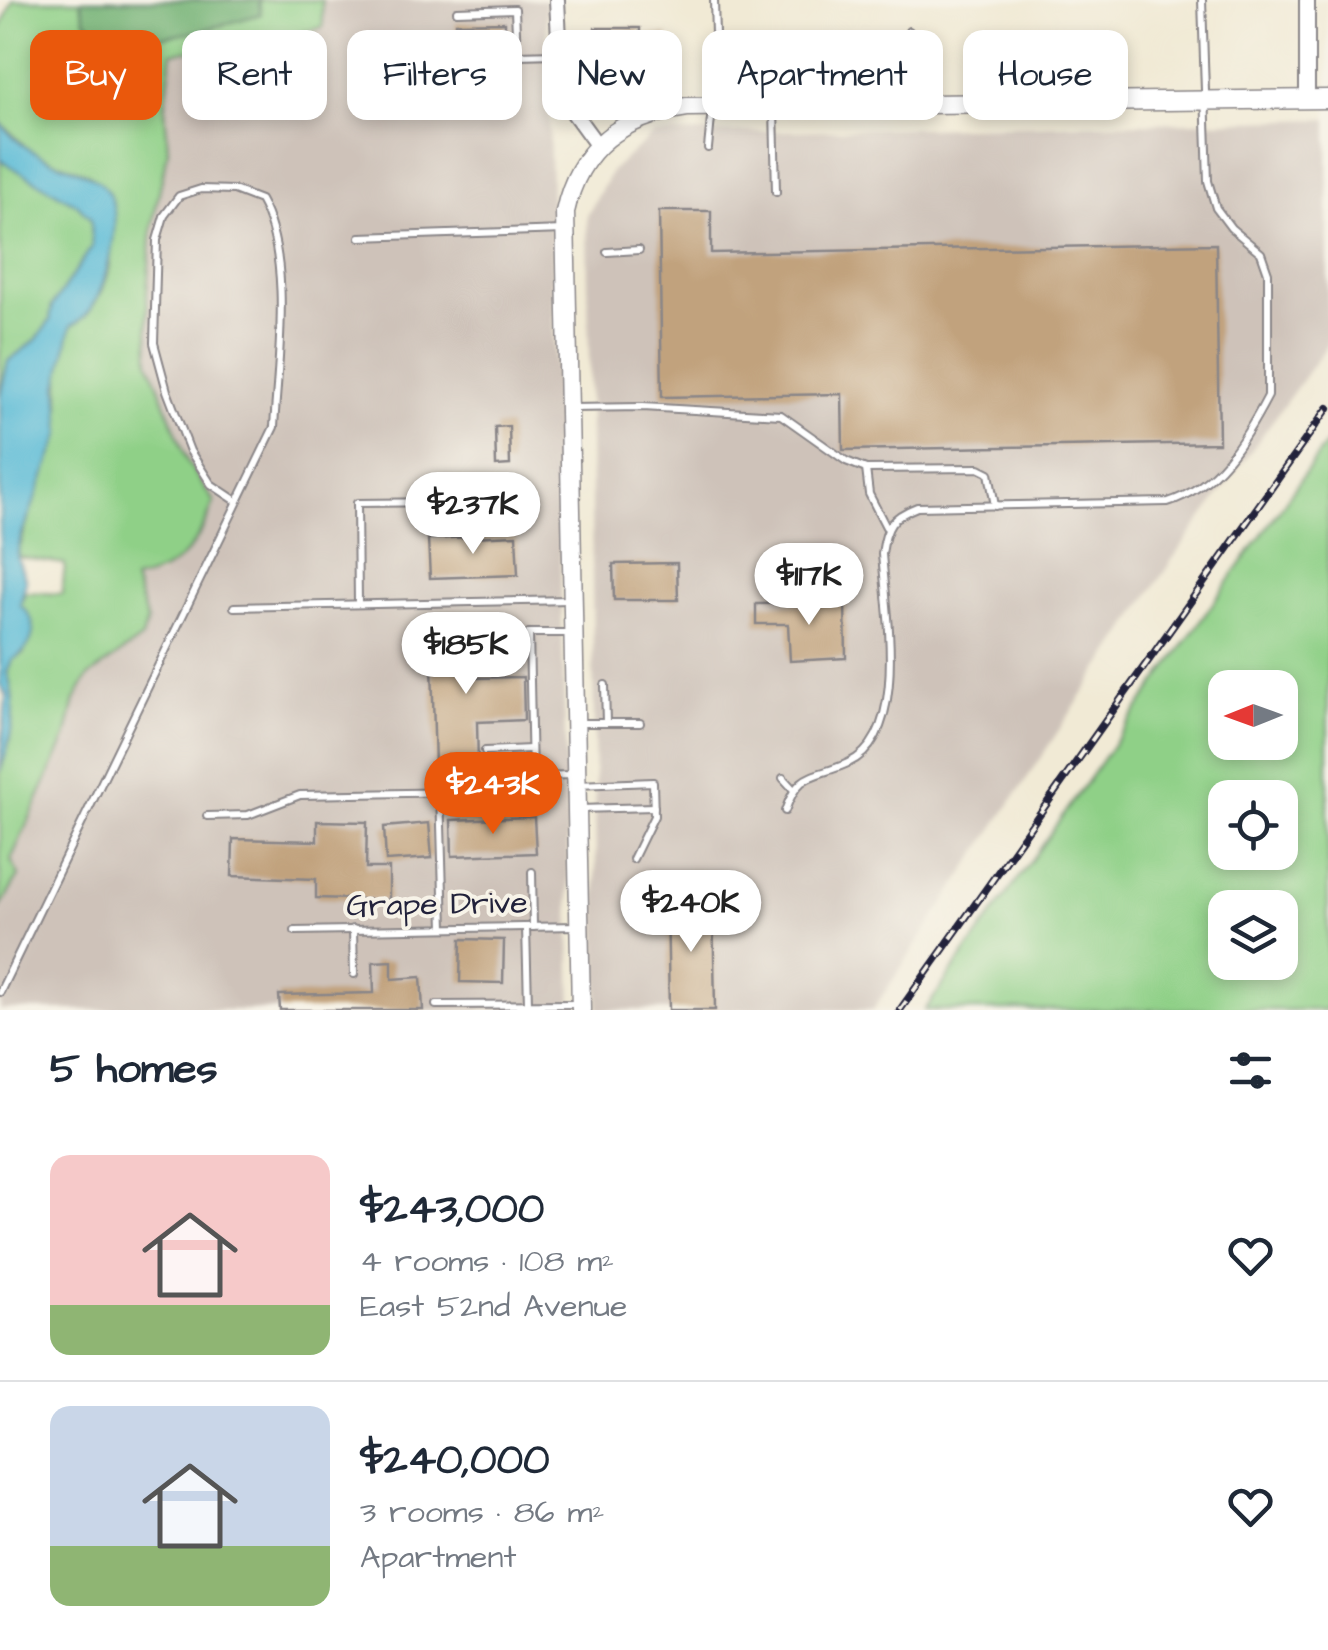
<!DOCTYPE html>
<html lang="en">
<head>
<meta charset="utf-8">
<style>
	:root { --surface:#fff; --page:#f6f6f7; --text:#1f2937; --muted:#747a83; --line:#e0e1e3; --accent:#ea580c }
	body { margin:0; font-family:"Architects Daughter",sans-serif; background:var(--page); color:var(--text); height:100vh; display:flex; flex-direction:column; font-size:38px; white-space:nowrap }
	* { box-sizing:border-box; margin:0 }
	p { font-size:32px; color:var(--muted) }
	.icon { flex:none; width:55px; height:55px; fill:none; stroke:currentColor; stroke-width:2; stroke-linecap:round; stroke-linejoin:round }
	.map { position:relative; height:1010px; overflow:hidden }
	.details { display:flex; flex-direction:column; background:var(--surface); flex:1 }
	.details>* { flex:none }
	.hud { position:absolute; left:30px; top:30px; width:1270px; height:90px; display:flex; gap:20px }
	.needle { width:65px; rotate:269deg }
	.controls { position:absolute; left:1208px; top:670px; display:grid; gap:20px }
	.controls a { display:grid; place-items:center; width:90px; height:90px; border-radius:20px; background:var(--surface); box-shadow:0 5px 15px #0003; font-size:50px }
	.price { position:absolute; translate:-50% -85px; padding:0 22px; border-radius:35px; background:#fff; color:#222; font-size:32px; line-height:65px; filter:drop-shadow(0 2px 5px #0008) }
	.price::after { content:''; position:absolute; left:50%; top:60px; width:30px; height:22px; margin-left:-15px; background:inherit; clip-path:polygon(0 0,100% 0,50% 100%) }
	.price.on { background:var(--accent); color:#fff }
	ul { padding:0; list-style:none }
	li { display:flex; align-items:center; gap:30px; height:250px; padding:0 50px }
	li+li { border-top:2px solid var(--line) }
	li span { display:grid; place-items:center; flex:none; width:280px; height:200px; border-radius:20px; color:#555 }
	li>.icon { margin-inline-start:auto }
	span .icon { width:120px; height:120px; fill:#fffc; stroke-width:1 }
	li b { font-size:42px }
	h2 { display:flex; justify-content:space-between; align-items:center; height:120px; padding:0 50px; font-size:42px }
	.pill { padding:0 35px; border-radius:20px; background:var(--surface); box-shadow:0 5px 15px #0003; font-size:35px; line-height:90px }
	.pill.on { background:var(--accent); color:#fff }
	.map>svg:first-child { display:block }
</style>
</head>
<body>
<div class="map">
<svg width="1328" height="1010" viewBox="0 0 1328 1010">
	<rect width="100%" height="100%" fill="#f7f3e8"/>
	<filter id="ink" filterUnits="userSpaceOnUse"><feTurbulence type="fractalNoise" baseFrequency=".01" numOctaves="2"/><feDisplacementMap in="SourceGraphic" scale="20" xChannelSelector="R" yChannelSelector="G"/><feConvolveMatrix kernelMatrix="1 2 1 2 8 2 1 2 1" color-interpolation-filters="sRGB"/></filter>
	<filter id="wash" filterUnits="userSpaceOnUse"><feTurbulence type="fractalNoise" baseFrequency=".0048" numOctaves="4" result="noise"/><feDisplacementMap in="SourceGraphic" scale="40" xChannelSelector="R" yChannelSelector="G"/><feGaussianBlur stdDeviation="2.25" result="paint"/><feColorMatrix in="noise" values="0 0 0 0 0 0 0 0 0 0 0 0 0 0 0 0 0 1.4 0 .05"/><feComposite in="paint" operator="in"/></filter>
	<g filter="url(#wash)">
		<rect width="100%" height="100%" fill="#f1ead5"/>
		<!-- industrial -->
		<g fill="#cec2b9">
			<path d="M322,0H546L572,1010H0V908L19,876L11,861L66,738L75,700L88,677L142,638L147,621L134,580L160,575L214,503L188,463L149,361L147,294L152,226L168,150L165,109L172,52L280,39L322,27Z"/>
			<path d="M1328,119V344L1172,560L873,1010H598L587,216L612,170L654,134Z"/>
		</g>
		<!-- green -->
		<g fill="#8fd087" stroke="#587961" stroke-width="2.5" fill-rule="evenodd">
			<path d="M13,0H80L85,20L260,13L259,0H322L323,27L280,39L172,53L165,109L168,150L152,226L147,294L149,361L188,463L214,502C199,544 180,571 134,580L147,621L142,638L88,677L75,700L66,738L11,860L19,876L0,908V771C13,738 18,705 7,673L12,660L24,653L20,605L25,592L62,594L65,564L17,557L60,408V371L71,326C93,315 112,278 111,252C111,228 97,198 91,175L31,152L0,122V30Z"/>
			<path d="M0,160L78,205L91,219L92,247L52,306L50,321L36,340L8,361L0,396Z"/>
			<path d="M1328,441V1010H925ZM1225,688H1280V742H1225ZM1225,798H1280V852H1225ZM1225,908H1280V962H1225Z"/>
		</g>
		<!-- forest -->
		<path fill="#73b274" stroke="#4a6a58" stroke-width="2.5" d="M81,0H259L261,14L197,32L112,44L85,20Z"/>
		<!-- water -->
		<path fill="#57bad6" stroke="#3c6e88" stroke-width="2.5" d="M0,122C51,193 142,140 107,269C101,292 93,315 71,326L58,386L61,433L21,536L17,557L26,581L20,605C42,622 34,648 12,660L7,672C18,705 13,738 0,771L6,696L0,684V396L8,361L36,340L50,321L52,306L92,247L91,219L78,205L0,160Z"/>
		<g id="blocks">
			<!-- building -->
			<g fill="#c1a27d">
				<path d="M505,22V79L456,80V23Z"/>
				<path d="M595,28H640V35H668V53H595Z"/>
				<path d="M659,211H711V253L1216,244L1219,443L843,450L842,394L662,397Z"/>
				<path d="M509,426L510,465L496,466L495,427Z"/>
				<path d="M516,535L518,575L430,578L428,539Z"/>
				<path d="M677,563L678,600H614L613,564Z"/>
				<path d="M845,603L846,658L790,661L788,624H756V604Z"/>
				<path d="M476,629L478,678L523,677L524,720L477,722L478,765L435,766L431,630Z"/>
				<path d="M534,817L536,853L452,856L451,820Z"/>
				<path d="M317,821L367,822L366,868H389V900L316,898V879L232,876L233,839L317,841Z"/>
				<path d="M429,823L432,858L386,861L384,827Z"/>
				<path d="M713,900L715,1010H669L667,901Z"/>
				<path d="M461,939L504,940L503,983L460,982Z"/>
				<path d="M392,961V979L421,977L423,1010H280L279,995L374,993L373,962Z"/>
			</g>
		</g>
	</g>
	<g filter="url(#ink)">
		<use href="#blocks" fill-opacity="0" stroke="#8a8688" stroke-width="2.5"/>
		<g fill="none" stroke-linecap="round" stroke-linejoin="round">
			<defs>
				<g id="service">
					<path d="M457,11L515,9L517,55L556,54"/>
					<path d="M1068,64V101"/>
					<path d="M457,100L517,99V55"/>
					<path d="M905,103L903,66L909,31"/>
					<path d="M774,108L776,192"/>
					<path d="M708,148L716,69L714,0"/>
					<path d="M360,237L564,230"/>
					<path d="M607,252L639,250"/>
					<path d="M570,408L643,407L781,415L846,461L866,469L979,468L989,473L995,506"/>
					<path d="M866,469L869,494L886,527"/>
					<path d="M358,604L357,503L533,501"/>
					<path d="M234,607L571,600"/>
					<path d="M571,633H529L532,776L575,775"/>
					<path d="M605,685L606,723"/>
					<path d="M576,723H640"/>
					<path d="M485,751L531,749"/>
					<path d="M783,778L793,789"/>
					<path d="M577,785L653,782L654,816L633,859"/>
					<path d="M440,791L444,928"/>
					<path d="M578,809L654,807"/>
					<path d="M785,811C799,770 813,779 848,763C910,736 886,609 882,554C886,526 891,517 917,507L1168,502C1217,487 1245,440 1268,396V273L1261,253L1231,228L1216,208L1208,181L1202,0"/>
					<path d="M207,816L248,815L300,795L511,791L532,788V776"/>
					<path d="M532,872L533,927"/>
					<path d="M526,927L528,1004"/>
					<path d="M353,929L354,974"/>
					<path d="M295,931L578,926"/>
					<path d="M0,992L274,427C278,361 293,258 260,200L234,190L201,189L179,196L164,216L157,240L154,343L167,391L190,451L211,484L235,500"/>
					<path d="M436,1005L580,1004"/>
				</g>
				<g id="minor">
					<path d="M557,0L562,97L597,145"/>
					<path d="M1307,0V99"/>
				</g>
				<path id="tertiary" d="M581,1010L565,212C579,146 623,116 687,107L1328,99"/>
			</defs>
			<!-- service casing -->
			<use href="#service" stroke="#8a8688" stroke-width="10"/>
			<!-- minor casing -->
			<use href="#minor" stroke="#8a8688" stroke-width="18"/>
			<!-- tertiary casing -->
			<use href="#tertiary" stroke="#8a8688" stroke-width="21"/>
			<!-- service -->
			<use href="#service" stroke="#fff" stroke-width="6"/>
			<!-- minor -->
			<use href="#minor" stroke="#fff" stroke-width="14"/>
			<!-- tertiary -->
			<use href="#tertiary" stroke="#fff" stroke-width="18"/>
			<defs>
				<path id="rail" d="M900,1010L1328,408"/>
			</defs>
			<!-- rail casing -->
			<use href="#rail" stroke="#22223b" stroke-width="8"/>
			<!-- rail -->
			<use href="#rail" stroke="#f7f3e8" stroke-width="4" stroke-dasharray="11" stroke-linecap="butt"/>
		</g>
	</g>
	<g text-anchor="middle" stroke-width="8" stroke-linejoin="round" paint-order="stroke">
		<!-- street labels -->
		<g font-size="32" fill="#22223b" stroke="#f7f3e8">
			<text transform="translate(437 903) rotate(-1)" y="11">Grape Drive</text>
		</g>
	</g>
</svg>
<div class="controls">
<a><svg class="needle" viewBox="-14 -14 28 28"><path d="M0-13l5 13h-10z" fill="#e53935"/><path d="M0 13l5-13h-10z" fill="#747a83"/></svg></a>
<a><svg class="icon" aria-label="locate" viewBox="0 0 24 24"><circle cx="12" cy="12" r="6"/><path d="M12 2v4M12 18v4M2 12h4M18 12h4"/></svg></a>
<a><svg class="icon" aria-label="layers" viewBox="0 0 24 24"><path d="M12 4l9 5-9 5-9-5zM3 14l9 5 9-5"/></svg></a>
</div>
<b class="price" style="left:473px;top:557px">$237K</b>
<b class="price" style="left:809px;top:628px">$117K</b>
<b class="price" style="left:466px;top:697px">$185K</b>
<b class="price on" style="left:493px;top:837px">$243K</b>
<b class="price" style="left:691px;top:955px">$240K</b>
<div class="hud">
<a class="pill on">Buy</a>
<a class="pill">Rent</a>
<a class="pill">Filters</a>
<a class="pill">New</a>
<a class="pill">Apartment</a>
<a class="pill">House</a>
</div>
</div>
<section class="details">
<h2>5 homes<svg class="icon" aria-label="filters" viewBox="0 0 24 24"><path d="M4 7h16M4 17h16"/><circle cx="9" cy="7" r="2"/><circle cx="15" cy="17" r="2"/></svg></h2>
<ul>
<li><span style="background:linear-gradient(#f6c9c9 75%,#8fb573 0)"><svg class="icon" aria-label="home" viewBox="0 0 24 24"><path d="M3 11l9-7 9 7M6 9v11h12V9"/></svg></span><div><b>$243,000</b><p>4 rooms · 108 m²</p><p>East 52nd Avenue</p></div><svg class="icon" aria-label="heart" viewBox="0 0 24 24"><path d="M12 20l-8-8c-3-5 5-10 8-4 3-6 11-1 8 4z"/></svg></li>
<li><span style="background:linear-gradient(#c9d6e8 70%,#8fb573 0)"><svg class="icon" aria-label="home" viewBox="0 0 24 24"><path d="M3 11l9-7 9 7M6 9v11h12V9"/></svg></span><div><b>$240,000</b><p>3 rooms · 86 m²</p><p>Apartment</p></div><svg class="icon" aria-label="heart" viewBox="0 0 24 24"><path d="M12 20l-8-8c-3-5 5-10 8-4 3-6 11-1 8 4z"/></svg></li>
</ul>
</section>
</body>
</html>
